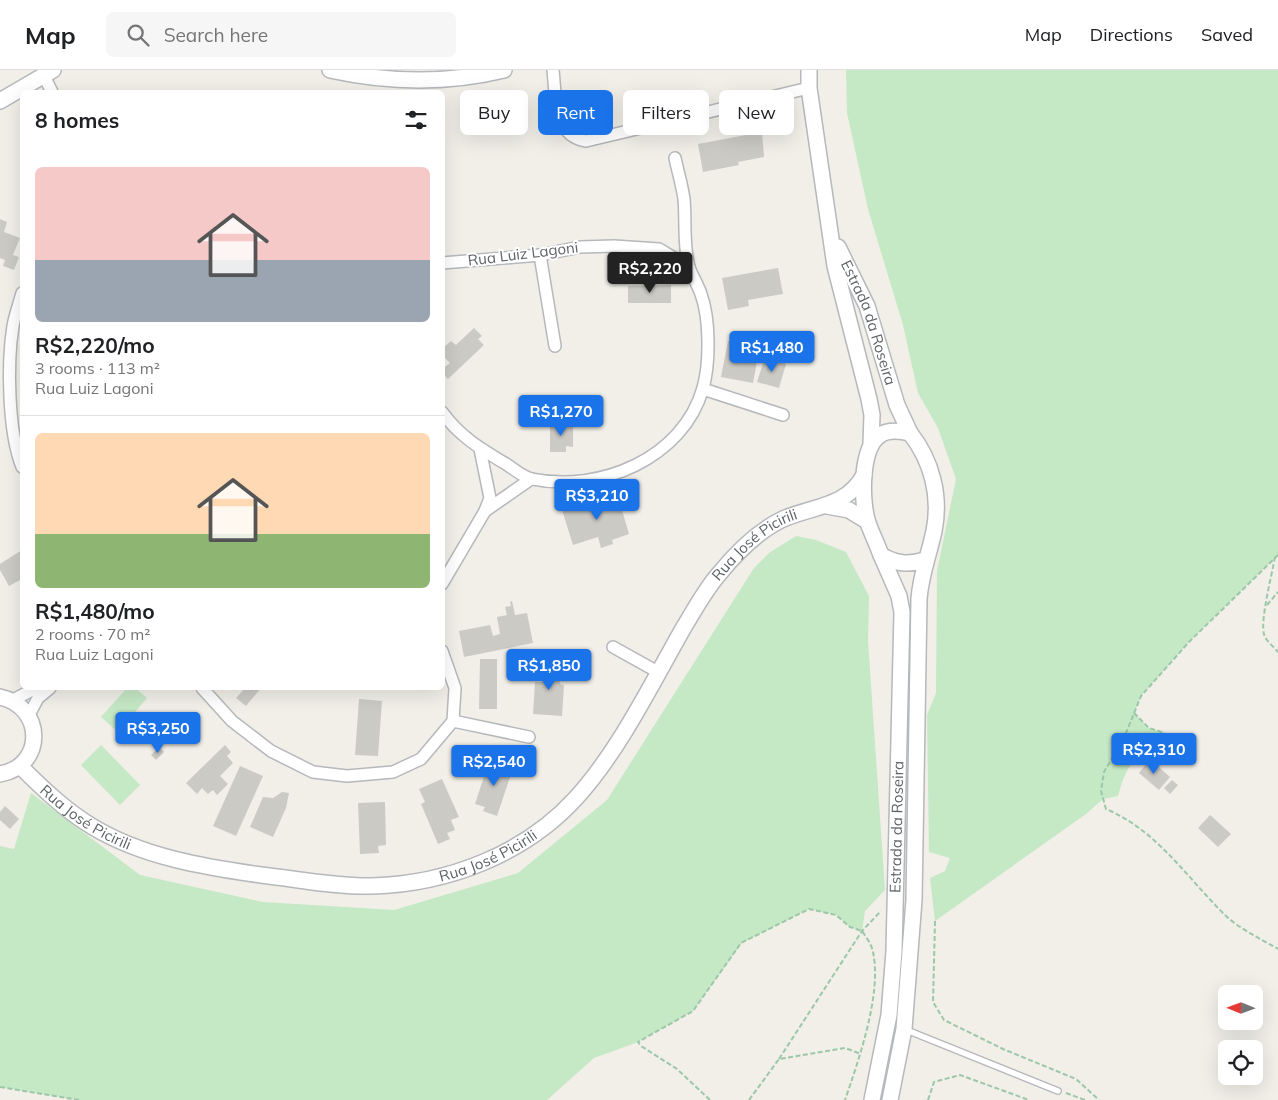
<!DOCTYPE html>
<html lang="en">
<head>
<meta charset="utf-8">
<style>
	:root { --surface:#fff; --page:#f6f6f6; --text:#202124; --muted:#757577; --line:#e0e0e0; --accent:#1a73e8 }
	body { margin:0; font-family:Mulish,sans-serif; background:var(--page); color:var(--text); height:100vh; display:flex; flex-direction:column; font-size:19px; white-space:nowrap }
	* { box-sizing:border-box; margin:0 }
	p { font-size:16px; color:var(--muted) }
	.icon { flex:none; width:28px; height:28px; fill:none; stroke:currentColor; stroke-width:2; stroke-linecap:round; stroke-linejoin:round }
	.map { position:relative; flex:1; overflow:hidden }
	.drawer { position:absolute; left:20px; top:20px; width:425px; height:600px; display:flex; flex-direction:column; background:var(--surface); border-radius:8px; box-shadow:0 5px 20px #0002 }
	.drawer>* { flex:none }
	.banner { position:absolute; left:460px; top:20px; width:475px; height:45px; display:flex; gap:10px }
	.needle { width:32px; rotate:271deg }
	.tools { position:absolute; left:1218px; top:915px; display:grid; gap:10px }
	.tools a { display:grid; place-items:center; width:45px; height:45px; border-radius:8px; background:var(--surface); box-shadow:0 5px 20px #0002; font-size:25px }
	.price { position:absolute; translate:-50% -42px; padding:0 11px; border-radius:5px; background:var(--accent); color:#fff; font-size:16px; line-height:32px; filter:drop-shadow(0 1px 2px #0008) }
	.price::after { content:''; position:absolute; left:50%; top:30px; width:15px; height:11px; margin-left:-8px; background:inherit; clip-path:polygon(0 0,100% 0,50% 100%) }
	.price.selected { background:#222; color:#fff }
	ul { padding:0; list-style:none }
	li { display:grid; align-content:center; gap:10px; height:265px; padding:0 15px }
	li+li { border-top:1px solid var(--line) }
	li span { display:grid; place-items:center; height:155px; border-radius:8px; color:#555 }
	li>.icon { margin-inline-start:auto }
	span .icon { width:90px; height:90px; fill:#fffc; stroke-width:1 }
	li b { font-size:21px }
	h2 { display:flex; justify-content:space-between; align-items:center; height:60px; padding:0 15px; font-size:21px }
	.chip { padding:0 18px; border-radius:8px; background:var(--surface); box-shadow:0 5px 20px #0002; font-size:18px; line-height:45px }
	.chip.selected { background:var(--accent); color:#fff }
	header { display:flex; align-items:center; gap:30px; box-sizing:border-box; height:70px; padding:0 25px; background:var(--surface); border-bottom:1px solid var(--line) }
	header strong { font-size:24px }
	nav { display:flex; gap:28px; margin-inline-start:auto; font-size:18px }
	.search { width:350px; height:45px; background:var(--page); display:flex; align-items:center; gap:12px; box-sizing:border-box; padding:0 18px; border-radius:8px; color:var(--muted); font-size:19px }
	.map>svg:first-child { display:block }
</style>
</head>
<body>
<header>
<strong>Map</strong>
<div class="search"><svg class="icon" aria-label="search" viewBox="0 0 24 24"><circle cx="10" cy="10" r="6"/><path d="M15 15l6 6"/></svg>Search here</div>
<nav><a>Map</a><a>Directions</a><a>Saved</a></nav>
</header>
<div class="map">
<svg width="1278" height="1030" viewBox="0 0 1278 1030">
	<rect width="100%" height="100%" fill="#f1efe8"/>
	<!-- green -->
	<g fill="#c5e8c5">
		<path d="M846,0H1278V485L1189,572L1141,626L1134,643L1149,658L1165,663L1163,674C1132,690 1128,691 1118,726L1103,729L1086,744L935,851L930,808L945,801L950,788L929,782L927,645L936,623L937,501L956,409L938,358L918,323L903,255L868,139L847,43Z"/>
		<path d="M796,466L816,470L846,482L869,526L868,571L885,820L865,841L862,861L850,857L836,845L809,839L742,873L693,941L638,972L594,988L547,1030H79L0,1017V776L14,779L31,723L140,805L263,832L394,840L518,803L607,730L754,498L769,483Z"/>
		<path d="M127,618H135L147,628L118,662L101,647Z"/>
		<path d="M101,675L140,715L120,735L81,695Z"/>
	</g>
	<!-- building -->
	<g fill="#cccac5">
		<path d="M762,62L764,87L738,92L739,95L703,102L698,74Z"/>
		<path d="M0,149L7,152L4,162L20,168L13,185L19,187L14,200L3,196L5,190L0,188Z"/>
		<path d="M778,198L783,224L748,230L749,236L728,240L722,208Z"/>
		<path d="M671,215V233H628V216Z"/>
		<path d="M474,258L482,266L478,269L484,275L448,309L442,303V299L450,293L442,285V279L451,271L456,275Z"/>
		<path d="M751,268L761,270L753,313L721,307L728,271L750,275Z"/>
		<path d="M765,287L786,294L779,318L757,312Z"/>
		<path d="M550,353H573V377L566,376V382H550Z"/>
		<path d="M617,423L629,464L612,470L613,474L601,478L598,467L573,475L562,440Z"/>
		<path d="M22,480V509L9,516L0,500V494Z"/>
		<path d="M512,531L515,545L527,543L533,573L464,587L459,561L490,555L493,566L500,564L497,547L507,545L505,537L511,536L510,532Z"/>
		<path d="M480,589H497V639H479Z"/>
		<path d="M539,590L557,592L560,614L564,615L562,646L533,644L535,612H543V604H538Z"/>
		<path d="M245,618H261L246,636L236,628Z"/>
		<path d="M359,629L382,631L378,686L355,685Z"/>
		<path d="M190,642L198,651L192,656L184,648Z"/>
		<path d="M176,646L186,657L169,673L159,662Z"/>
		<path d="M225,675L231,682L227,686L233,693L220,706L228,714L217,725L213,720L208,724L202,718L197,724L186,713Z"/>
		<path d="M159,677L164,682L156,690L151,685Z"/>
		<path d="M1150,689L1170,707L1159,720L1139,703Z"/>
		<path d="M500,690L514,695L497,746L483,741L485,737L475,734L488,694L497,698Z"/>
		<path d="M240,696L263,706L236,766L213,756Z"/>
		<path d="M442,709L459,747L451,750L455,760L447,763L450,769L438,774L421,734L425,732L419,719Z"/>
		<path d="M1172,710L1178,715L1170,724L1164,718Z"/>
		<path d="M282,722L289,723L286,738L273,767L250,757L263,727L273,728Z"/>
		<path d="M385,732L386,775L378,776L379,783L360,784L358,733Z"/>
		<path d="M5,736L19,749L10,759L0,750V742Z"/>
		<path d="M1210,745L1231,764L1218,777L1198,758Z"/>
	</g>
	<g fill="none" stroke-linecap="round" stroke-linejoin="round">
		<defs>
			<path id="service" d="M904,959L1058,1021"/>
			<g id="minor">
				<path d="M553,0C556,26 553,66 586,71L809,18"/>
				<path d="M44,6L52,22"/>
				<path d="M540,185L555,276"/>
				<path d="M442,193L540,185L580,177L614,176L659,179L689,197"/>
				<path d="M22,223C19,234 15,245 13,256C7,293 8,362 22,397"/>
				<path d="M703,319L783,345"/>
				<path d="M442,342C459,366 481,379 506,394C514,399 523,407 532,409C599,423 683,389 703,318C710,293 710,249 701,224C698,215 692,206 689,197C683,175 686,151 684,129C682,115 678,102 675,88"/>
				<path d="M480,379L490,428L485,441"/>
				<path d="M442,514L485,441L531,409"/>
				<path d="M613,577L658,602"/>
				<path d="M202,618L232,651L271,681L313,702L347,706L393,702L421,689L453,651L455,618L442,581"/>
				<path d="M13,630L36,618"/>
				<path d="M29,645L38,628L50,618"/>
				<path d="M453,651L529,667"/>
			</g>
			<g id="tertiary">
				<path d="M330,0C389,13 446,14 504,0"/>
				<path d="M809,0V18L835,196L869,329L872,345L871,373"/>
				<path d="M0,31L53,0"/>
				<path id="s1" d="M838,177L867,236L897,335L910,363"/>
				<path d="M827,436L849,440L867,451"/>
				<path d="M0,627C44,636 46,696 0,704"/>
				<path id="s2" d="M20,696C42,718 66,741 93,757C143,787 204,797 261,805C297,809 336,817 372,816C448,814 525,784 576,728C619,681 652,613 684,557C695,539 705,520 719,504C736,483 758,461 783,449C813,436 847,437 864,405"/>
				<path id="s3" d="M872,1030L889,945L894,881L902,542L899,526L881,485"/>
				<path d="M890,1030L904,959L914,830L919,529C921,503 929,485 934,461C941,426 932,391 910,363C901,361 889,359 880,365C860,378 861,432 868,453C872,464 877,474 881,485C896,494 908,495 925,490"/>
			</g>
		</defs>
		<!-- service casing -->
		<use href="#service" stroke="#b5b8bc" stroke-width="8"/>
		<!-- minor casing -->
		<use href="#minor" stroke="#b5b8bc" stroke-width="14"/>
		<!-- tertiary casing -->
		<use href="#tertiary" stroke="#b5b8bc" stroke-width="18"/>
		<!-- path -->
		<g stroke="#9cc7a9" stroke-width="2" stroke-dasharray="5 2.5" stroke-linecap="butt">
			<path d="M1278,485L1189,572L1141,626L1124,668L1104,702L1101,721L1106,739C1158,761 1187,808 1226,846C1240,859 1261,869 1278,879"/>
			<path d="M1275,487C1272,504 1260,551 1264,564C1265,570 1273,576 1278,582"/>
			<path d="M1267,535L1278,522"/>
			<path d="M1134,643L1149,658L1165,663"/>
			<path d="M935,851L933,932L944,950L1003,979L1076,1009L1099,1030"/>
			<path d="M779,989L862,861L881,841"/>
			<path d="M0,1017L79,1030"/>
			<path d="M1066,1023L1085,1030"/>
			<path d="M710,1030L677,999L641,976L638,972L693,941L741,873L809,839L836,845L850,857L862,861C866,867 872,875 873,882C882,924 859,989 845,1030"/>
			<path d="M749,1030L779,989L845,978L861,984"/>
			<path d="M928,1030L934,1012L960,1005L1029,1030"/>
		</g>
		<!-- service -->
		<use href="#service" stroke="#fff" stroke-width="5.5"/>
		<!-- minor -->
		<use href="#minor" stroke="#fff" stroke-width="11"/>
		<!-- tertiary -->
		<use href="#tertiary" stroke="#fff" stroke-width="15"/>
	</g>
	<g text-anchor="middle" stroke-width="4" stroke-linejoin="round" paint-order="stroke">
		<!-- street labels -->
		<g font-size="15" fill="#5f6368" stroke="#fff">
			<text transform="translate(523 184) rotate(-7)" y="5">Rua Luiz Lagoni</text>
			<text dy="5" stroke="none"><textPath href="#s1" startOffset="82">Estrada da Roseira</textPath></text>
			<text dy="5" stroke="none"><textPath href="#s2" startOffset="924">Rua José Picirili</textPath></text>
			<text dy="5" stroke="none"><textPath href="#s2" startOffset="84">Rua José Picirili</textPath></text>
			<text dy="5" stroke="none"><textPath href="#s3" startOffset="275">Estrada da Roseira</textPath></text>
			<text dy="5" stroke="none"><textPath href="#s2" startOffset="504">Rua José Picirili</textPath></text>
		</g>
	</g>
</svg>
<div class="tools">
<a><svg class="needle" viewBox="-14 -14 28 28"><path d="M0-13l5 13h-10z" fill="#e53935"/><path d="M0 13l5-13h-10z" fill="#757577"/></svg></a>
<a><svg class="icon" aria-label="locate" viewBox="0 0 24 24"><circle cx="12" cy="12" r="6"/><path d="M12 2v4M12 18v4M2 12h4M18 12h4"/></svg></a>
</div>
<b class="price selected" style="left:650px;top:224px">R$2,220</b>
<b class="price" style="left:772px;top:303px">R$1,480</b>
<b class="price" style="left:561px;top:367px">R$1,270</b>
<b class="price" style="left:597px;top:451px">R$3,210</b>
<b class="price" style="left:549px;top:621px">R$1,850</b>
<b class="price" style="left:158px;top:684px">R$3,250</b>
<b class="price" style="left:1154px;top:705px">R$2,310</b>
<b class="price" style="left:494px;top:717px">R$2,540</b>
<div class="banner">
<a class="chip">Buy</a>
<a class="chip selected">Rent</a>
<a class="chip">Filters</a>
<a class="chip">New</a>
</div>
<section class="drawer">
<h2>8 homes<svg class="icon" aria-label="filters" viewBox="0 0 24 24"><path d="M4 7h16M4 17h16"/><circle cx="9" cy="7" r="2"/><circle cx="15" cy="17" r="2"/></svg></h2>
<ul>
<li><span style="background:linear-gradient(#f6c9c9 60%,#9aa5b1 0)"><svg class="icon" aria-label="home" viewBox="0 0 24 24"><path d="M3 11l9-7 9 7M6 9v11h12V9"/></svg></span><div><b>R$2,220/mo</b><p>3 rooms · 113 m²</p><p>Rua Luiz Lagoni</p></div></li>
<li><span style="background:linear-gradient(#ffd9b3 65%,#8fb573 0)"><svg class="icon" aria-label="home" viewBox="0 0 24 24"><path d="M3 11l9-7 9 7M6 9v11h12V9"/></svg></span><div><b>R$1,480/mo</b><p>2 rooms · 70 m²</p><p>Rua Luiz Lagoni</p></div></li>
</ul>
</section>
</div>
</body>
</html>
